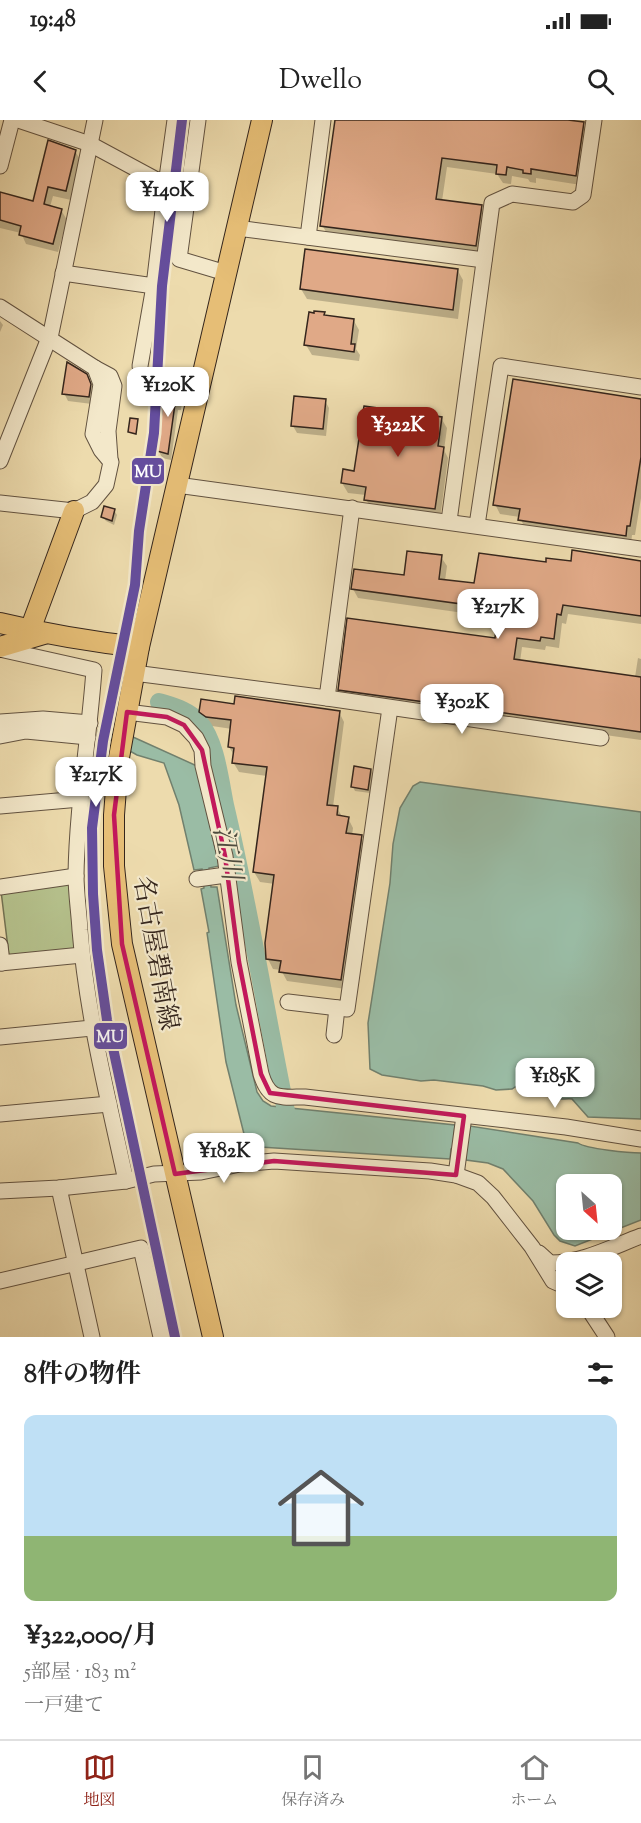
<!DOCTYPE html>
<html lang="ja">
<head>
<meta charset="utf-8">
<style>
	:root { --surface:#fff; --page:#f2f2f2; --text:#222; --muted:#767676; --line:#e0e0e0; --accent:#8f2418 }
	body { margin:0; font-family:"Sorts Mill Goudy","Noto Serif JP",serif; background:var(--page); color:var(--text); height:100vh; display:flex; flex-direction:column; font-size:22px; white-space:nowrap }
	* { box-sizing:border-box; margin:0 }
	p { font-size:20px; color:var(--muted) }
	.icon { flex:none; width:33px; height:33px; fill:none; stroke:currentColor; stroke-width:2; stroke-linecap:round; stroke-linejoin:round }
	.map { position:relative; height:1217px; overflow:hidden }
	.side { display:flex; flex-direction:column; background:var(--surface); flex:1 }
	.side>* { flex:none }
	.needle { width:39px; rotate:153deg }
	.tools { position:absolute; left:556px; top:1054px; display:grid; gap:12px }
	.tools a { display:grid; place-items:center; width:66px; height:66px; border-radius:12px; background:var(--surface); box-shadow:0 2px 4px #0004; font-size:30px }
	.price { position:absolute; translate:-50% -51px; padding:0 14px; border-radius:12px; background:#fff; color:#222; font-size:20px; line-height:39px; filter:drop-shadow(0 2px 3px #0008) }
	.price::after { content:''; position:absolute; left:50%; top:36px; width:18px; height:14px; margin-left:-9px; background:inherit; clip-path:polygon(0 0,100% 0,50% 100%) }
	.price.on { background:var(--accent); color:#fff }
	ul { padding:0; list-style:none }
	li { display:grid; align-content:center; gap:12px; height:318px; padding:0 24px }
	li+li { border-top:2px solid var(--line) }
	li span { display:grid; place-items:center; height:186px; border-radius:12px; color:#555 }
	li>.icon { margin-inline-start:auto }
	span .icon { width:108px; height:108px; fill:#fffc; stroke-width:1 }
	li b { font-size:26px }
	h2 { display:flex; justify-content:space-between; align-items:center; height:72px; padding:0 24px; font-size:26px }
	.status { display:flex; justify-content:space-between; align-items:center; height:42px; padding:0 30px; background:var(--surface); direction:ltr }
	.status svg { height:16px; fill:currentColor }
	header { display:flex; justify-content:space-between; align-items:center; height:78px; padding:0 24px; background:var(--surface); font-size:27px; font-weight:600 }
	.tab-bar { display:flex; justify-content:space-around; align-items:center; height:84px; border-top:2px solid var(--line); background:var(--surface); font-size:16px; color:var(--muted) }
	.tab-bar a { display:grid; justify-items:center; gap:3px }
	.tab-bar .on { color:var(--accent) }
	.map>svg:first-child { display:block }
</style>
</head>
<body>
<div class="status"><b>19:48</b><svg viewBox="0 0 49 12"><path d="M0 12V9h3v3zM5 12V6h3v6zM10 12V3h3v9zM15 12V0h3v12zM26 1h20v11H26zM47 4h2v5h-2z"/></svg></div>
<header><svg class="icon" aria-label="back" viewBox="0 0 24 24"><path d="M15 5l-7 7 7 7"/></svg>Dwello<svg class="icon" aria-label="search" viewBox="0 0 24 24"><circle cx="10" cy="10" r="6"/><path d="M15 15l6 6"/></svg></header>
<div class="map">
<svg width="641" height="1217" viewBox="0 0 641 1217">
	<rect width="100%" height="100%" fill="#eddbad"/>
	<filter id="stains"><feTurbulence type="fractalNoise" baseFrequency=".00333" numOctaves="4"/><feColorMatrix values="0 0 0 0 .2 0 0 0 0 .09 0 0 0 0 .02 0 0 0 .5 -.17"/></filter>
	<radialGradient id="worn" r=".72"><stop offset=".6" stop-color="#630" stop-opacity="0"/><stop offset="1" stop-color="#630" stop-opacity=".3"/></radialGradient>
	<!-- green -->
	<path fill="#b5c18c" stroke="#747354" stroke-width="1.5" d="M70,763L76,829L9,836L1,771Z"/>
	<!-- water -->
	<g fill="#9abca5" stroke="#71806e" stroke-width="1.5" fill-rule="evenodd">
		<path d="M99,607L133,617L197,646L219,746L209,748L211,767H217L236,885L257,972L263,981L271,986L455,1005L454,1015L467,1019L470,1006L578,1023C587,1029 629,1033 641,1033V1100L575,1126L560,1121L554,1115L533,1081L503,1049L488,1043L466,1040V1029H451L450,1039L260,1027L245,1018L226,942L207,813L209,812L201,769L204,768L202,749L194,750L179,685L164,643L137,635L112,621L97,616ZM567,1065H612V1110H567Z"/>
		<path d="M420,662L641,692V999L588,997L572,979C566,978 558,981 552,977C542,969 538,959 524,957L518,960V965L512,969L496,970L483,966L434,960L421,961L382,955L370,949L368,903L390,763L393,724L400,688L413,666Z"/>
	</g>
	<!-- shadow -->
	<g fill="#0003">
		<path d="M337,0H558L583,4L589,13L581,65L536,58V63L530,62L528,59L512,56L511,64L503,63L497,54L447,47L442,81L481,86L487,96L481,135L328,115L322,105Z"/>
		<path d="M75,31L81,41L71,80L53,76L50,87L61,90L67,100L58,132L26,124L21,113L0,108V78L34,83Z"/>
		<path d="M458,151L463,160L458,199L307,179L301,169Z"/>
		<path d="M324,194L325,197L354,201L359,210L356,229L360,235L359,241L312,235L306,225Z"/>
		<path d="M0,201L3,205L0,212Z"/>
		<path d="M90,263L94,273L92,284L68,281L64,273Z"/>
		<path d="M179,269L183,275L181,290H178L171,340L162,338L159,331Z"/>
		<path d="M641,280V378L635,415H632L631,425L525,409L520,397L500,394L495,384Z"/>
		<path d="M325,281L329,288L326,316L297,313L293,306Z"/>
		<path d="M441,298L447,308L444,330L448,338L440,399L371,389L366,379V375L348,373L342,363Z"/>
		<path d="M114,390L117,395L114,405L106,401L103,397Z"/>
		<path d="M441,437L447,446L445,461L476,465L547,444L641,441V504L568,494L566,504L562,503L559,528L546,526L545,530L522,527L520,542L635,557L638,538L641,539V620L345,579L339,569L496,520L499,498L358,478L353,469L405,457Z"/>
		<path d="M235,585L339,592L344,602L333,687L337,688L343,698H348L353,708L352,716L361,717L367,726L346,869L287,861L281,850L273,849L268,839L275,764L260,762L254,752L267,656L239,652L233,642L234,635L229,627L232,609L212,606L206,601L200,591Z"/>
		<path d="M371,650L373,655L370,673L355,671L353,667Z"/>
	</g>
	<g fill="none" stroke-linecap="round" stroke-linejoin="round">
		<!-- river -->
		<path stroke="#9abca5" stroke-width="18" d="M159,582C175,587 188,590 199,602C216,621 220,661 225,685C249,786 265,889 286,991"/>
	</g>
	<!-- building -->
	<g fill="#e0a987" stroke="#34251c" stroke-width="1.5">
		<path d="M335,0H568L584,2L576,56L531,49V54L523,53V50L507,47L506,55L496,54L497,45L442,38L436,79L482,85L476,126L320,106Z"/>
		<path d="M48,20L76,30L66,71L48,67L44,84L62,89L53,124L19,115L21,106L0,100V72L33,81Z"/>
		<path d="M305,129L458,149L453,190L300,169Z"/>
		<path d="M314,191L325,192L324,195L354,199L351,224H355L354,232L304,225L309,192L314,193Z"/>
		<path d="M67,242L87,254L91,264L89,277L62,274Z"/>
		<path d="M513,259L641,279V337L630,406H627L626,416L518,400L520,389L493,385Z"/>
		<path d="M165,266L180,267L178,284H175L168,334L157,331Z"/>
		<path d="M294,276L326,279L323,309L291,306Z"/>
		<path d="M364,286L442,297L438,326L444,327L435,389L364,380L366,367L341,363L343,349L354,351Z"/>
		<path d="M130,298L138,299L136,314L128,312Z"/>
		<path d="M104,386L115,389L112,401L101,397Z"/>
		<path d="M572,430L641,441V496L563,485L561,495L557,494L554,519L541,517L540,521L517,518L514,539L641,557V612L338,570L347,498L495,518L498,489L351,469L354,449L404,455L407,431L442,435L439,459L474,463L479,433L546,442V438L571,441Z"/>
		<path d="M235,576L340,591L327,685L338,686L337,695L349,697L346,713L362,715L341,860L279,852L281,841L266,839L265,823L274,755L253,752L267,647L232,643L234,628L228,627L231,600L206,597L199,592L201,579L234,584Z"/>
		<path d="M354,646L371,649L368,670L351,667Z"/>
	</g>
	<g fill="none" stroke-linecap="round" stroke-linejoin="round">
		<defs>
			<g id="minor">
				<path d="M18,0L90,24L166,65L175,0"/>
				<path d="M198,0L179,139L226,153"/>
				<path d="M0,46L12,0"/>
				<path d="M237,108L484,140"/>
				<path d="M308,117L323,0"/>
				<path d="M63,153L154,166L166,65"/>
				<path d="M0,187L95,248L101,264L93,314L101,330L111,342L106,365L92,382L74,391L0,383"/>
				<path d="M140,246L154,166"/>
				<path d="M95,248L110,256L114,266L108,311L110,339"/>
				<path d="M0,341L51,213L95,0"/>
				<path d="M177,365L641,429"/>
				<path d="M449,401L492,83L512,74L573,82L583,75L594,0"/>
				<path d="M477,405L501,246L641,267"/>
				<path d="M0,529L94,550C89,619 77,686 76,755C76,773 79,792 80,810C87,895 108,978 126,1061"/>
				<path d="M134,553L327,578L352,388"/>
				<path d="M327,578L601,618"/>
				<path d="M127,592L167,597L184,605L196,618L202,630L203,646L225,736L239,842L261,954C269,981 280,977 305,977L566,1007L641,1019"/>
				<path d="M0,602L43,599L90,603"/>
				<path d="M0,616L26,611L88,617"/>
				<path d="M0,686L80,679"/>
				<path d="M197,759L226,755"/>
				<path d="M0,767L76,756"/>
				<path d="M0,825L2,843"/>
				<path d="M0,843L82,835"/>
				<path d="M288,882L347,889L390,588"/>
				<path d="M334,915L337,888"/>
				<path d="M0,917L92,908"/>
				<path d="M0,994L109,984"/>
				<path d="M456,1055L464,996"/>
				<path d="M59,1068L92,1217"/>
				<path d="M0,1071L59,1068L126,1061L154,1054L201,1052L240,1044L274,1041L430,1051L456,1055L478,1063L493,1077L532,1127L553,1161L567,1167"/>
				<path d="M539,1133L550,1143C582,1143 612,1127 641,1116"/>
				<path d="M0,1161L141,1128L161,1217"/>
				<path d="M588,1188L607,1217"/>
			</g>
			<g id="major">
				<path d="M0,503C46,514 92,522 139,527"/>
				<path d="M30,510L74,391"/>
				<path d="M0,527L44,514"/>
				<path d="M213,1217L122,824L114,746V695L118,643L139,527L262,0"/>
			</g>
		</defs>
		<!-- minor casing -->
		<use href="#minor" stroke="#625240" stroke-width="17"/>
		<!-- major casing -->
		<use href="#major" stroke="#34251c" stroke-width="22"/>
		<!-- minor -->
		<use href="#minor" stroke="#f3e8ca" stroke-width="15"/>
		<!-- major -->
		<use href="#major" stroke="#e6be76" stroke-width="20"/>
		<defs>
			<path id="rail-1" d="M175,1217L107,900L97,830L93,774L92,708L103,621L135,465L139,411L154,313L162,166L182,0"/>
		</defs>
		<!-- rail-1 casing -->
		<use href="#rail-1" stroke="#f3e8ca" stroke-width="15"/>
		<!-- rail-1 -->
		<use href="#rail-1" stroke="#654e9e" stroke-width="10"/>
	</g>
	<!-- marked area -->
	<path fill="none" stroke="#c2185b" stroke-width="4.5" stroke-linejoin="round" d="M127,592L167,597L184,605L202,630L225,736L239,842L261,954L270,973L464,996L456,1055L274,1041L175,1054L122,824L114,695Z"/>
	<g text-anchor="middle" stroke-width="4.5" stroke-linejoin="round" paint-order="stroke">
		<!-- street labels -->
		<g font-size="26" fill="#34251c" stroke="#f3e8ca">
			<text transform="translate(157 833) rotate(80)" y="9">名古屋碧南線</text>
		</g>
		<!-- water labels -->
		<g font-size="27" font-style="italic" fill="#4e4b3e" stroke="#f3e8ca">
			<text transform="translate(228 733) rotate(79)" y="9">江川</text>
		</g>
	</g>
	<g stroke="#f3e8ca" stroke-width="2">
		<rect x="131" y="337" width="34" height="28" rx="6" fill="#654e9e"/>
		<rect x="93" y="902" width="35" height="28" rx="6" fill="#654e9e"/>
	</g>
	<g font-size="16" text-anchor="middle" font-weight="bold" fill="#fff">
		<text x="148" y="357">MU</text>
		<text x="110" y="922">MU</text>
	</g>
	<rect width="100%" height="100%" filter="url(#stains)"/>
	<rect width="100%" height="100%" fill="url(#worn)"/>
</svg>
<div class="tools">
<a><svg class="needle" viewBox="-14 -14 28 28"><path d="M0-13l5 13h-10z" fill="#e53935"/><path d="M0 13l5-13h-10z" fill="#767676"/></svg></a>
<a><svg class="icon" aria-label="layers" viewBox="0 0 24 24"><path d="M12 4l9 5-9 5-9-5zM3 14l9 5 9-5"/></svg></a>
</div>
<b class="price" style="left:167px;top:103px">¥140K</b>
<b class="price" style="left:168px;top:298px">¥120K</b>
<b class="price on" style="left:398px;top:338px">¥322K</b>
<b class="price" style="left:498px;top:520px">¥217K</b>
<b class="price" style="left:462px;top:615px">¥302K</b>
<b class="price" style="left:96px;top:688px">¥217K</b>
<b class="price" style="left:555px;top:989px">¥185K</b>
<b class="price" style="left:224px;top:1064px">¥182K</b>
</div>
<section class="side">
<h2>8件の物件<svg class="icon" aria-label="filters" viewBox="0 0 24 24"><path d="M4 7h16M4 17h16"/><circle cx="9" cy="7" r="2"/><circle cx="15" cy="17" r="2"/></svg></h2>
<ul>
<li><span style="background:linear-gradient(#bfe0f5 65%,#8fb573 0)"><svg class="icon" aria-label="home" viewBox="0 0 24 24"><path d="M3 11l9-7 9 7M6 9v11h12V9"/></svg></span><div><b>¥322,000/月</b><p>5部屋 · 183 m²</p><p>一戸建て</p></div></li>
</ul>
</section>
<nav class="tab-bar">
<a class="on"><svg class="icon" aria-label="map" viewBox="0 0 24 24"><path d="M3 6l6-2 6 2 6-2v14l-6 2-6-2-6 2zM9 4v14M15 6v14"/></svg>地図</a>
<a><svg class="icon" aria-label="saved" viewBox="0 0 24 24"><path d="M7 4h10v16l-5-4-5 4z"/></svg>保存済み</a>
<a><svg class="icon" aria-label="home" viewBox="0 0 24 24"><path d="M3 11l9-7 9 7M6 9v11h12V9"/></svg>ホーム</a>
</nav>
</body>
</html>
